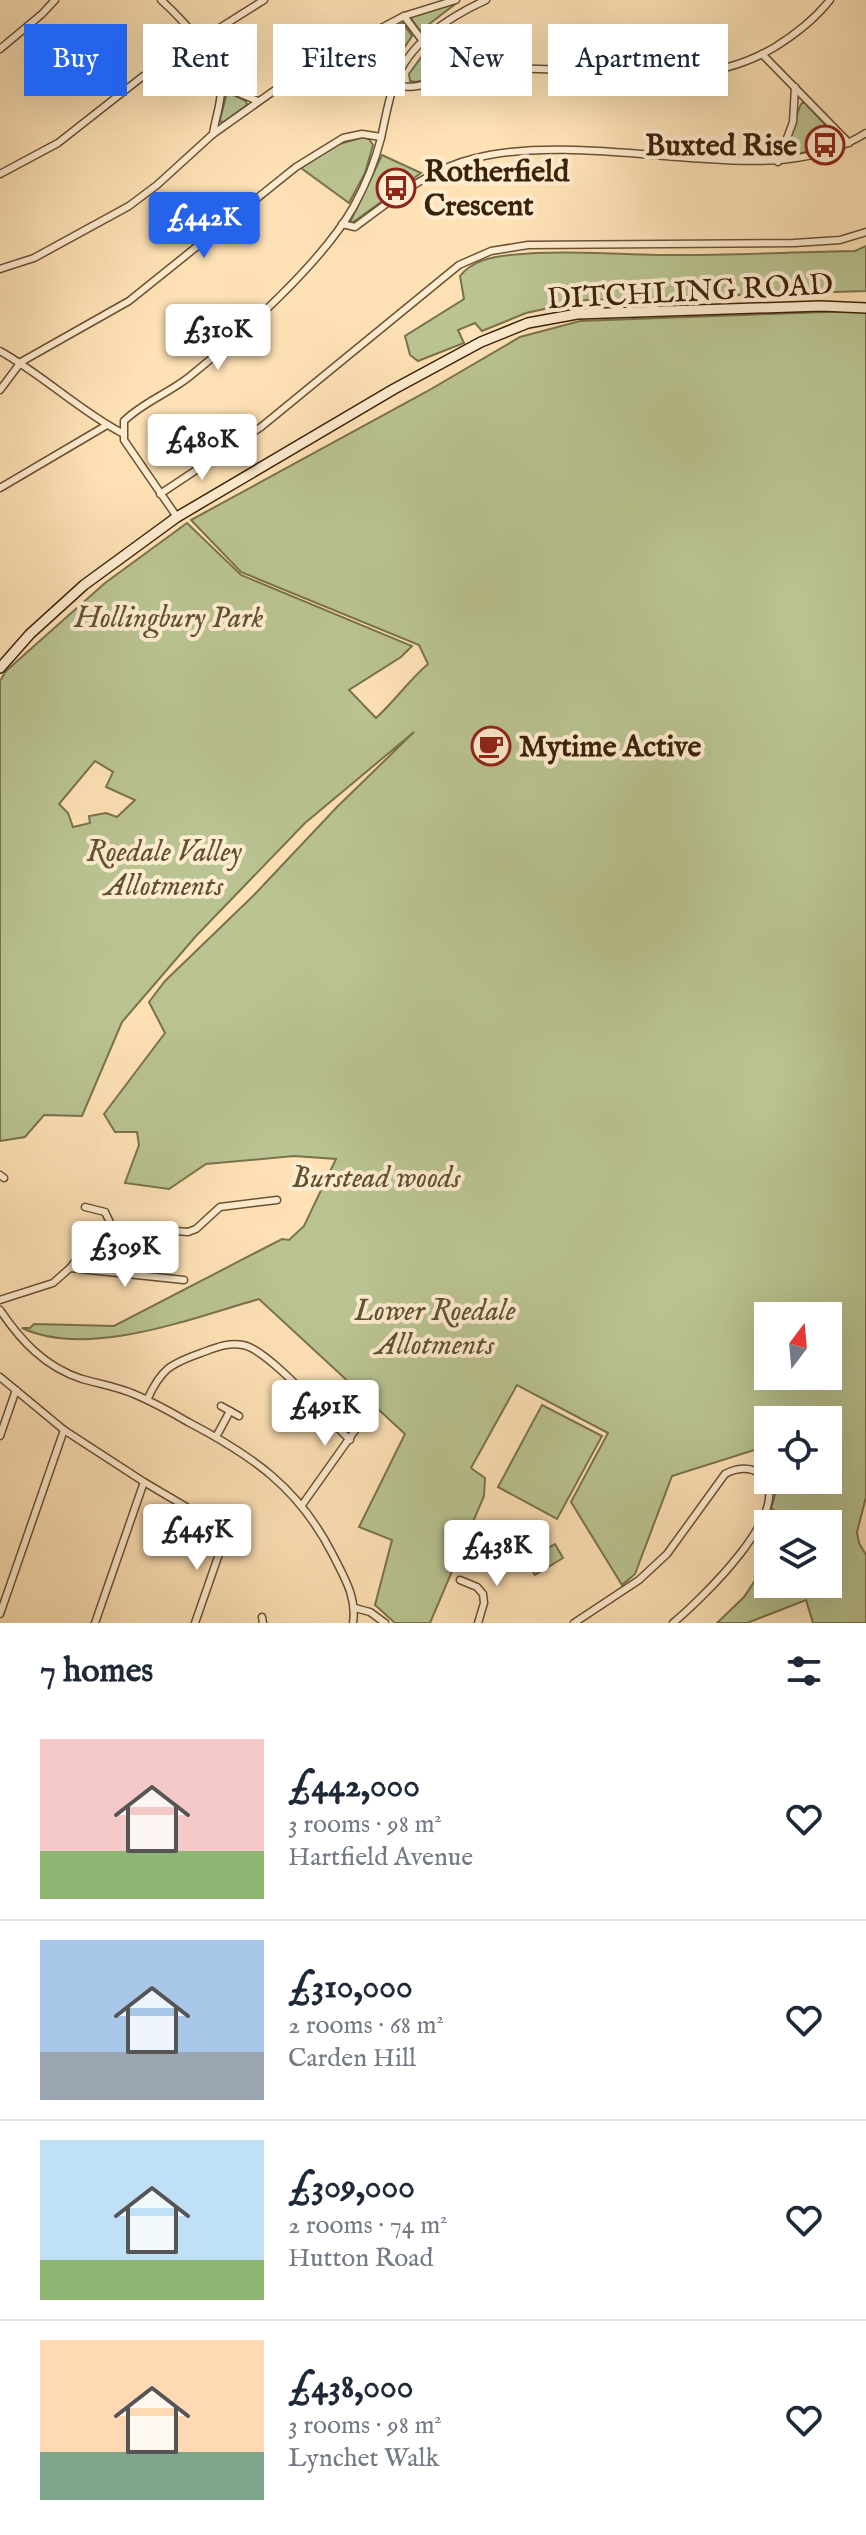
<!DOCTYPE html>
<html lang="en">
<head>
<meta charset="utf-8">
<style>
	:root { --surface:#fff; --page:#f2f2f3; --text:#1f2937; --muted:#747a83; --line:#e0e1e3; --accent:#2563eb }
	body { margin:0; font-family:"IM FELL English",serif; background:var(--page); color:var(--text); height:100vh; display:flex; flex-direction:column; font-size:30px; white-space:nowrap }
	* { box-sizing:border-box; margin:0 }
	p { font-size:26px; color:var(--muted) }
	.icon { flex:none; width:44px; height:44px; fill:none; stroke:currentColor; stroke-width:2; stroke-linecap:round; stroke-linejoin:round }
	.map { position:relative; height:1623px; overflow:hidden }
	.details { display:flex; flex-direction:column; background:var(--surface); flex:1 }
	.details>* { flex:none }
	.hud { position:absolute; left:24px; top:24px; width:818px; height:72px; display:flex; gap:16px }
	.needle { width:52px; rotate:16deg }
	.tools { position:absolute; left:754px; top:1302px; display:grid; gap:16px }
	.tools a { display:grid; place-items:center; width:88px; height:88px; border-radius:0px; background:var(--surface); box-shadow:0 8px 32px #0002; font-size:40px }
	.price { position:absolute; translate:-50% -68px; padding:0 18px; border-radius:8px; background:#fff; color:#222; font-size:26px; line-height:52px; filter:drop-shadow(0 2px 4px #0008) }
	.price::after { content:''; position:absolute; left:50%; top:48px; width:24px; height:18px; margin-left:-12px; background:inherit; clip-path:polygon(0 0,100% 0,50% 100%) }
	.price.selected { background:var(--accent); color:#fff }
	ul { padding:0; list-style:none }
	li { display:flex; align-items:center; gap:24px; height:200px; padding:0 40px }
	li+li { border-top:2px solid var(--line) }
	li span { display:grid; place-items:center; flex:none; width:224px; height:160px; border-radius:0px; color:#555 }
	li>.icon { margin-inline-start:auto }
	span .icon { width:96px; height:96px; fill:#fffc; stroke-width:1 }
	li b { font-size:34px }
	h2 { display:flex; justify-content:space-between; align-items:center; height:96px; padding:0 40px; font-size:34px }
	.pill { padding:0 28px; border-radius:0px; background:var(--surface); box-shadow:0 8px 32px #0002; font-size:28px; line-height:72px }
	.pill.selected { background:var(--accent); color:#fff }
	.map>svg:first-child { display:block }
</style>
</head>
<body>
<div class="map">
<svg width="866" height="1623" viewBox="0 0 866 1623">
	<rect width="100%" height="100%" fill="#fee2b6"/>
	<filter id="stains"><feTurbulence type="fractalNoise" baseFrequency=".0025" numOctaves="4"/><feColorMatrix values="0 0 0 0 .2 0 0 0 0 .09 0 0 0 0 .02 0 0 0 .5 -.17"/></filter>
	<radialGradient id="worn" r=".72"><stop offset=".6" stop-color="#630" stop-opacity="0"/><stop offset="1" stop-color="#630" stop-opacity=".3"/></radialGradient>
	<!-- green -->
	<g fill="#bac492" stroke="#7a724c" stroke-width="2" fill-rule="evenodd">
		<path d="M458,2L420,31L410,17Z"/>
		<path d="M403,23L412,36L398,57L377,35Z"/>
		<path d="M427,49L446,73L416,82L410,81L409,74Z"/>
		<path d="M227,92L246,101L247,105L222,123L220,120Z"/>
		<path d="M802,103H805L835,135L834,144L791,156L787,155C788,146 798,107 802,103Z"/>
		<path d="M364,137L369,139L373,145L365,173L349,203L301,168L336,145Z"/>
		<path d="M382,155L421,173L352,223L351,220Z"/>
		<path d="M866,246V291L586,300L526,313L482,331L475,323L458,330L464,343L418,361L410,355L405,336L464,299L460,276C472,261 491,257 510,255C559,250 608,254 658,255C723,256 789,252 855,251Z"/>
		<path d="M854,311L866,312V1497L857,1532L859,1543L866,1555V1623H813L806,1600L747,1623H717L744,1597L768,1561V1584H828V1524H788L789,1521L771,1508L775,1495L774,1480H828V1420H768V1444L764,1447L672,1476L635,1574L622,1585L571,1502L608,1433L517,1385L471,1468L485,1478L484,1496L430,1623H395L375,1605L392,1540L359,1527L405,1434L259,1299C192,1318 88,1359 22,1328H30L34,1324L114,1326L282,1239L289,1240L304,1226L336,1159L294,1156L206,1164L169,1189L125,1183L139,1145L137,1132H115L104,1114L165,1033L149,1002L165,981L253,896L337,807L414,732L305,823L196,936L122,1022L82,1116L44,1115L25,1137L0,1141V681L6,671L105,583L187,523L241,575L412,646L401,657L349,690L376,718C395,701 408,681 428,664L419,645L241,572L191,520L426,392L520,337L580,321ZM95,761L113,772L106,787L135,800L117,817L106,813L89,816L90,823L73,827L68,813L59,804ZM768,1316H828V1376H768Z"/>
		<path d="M542,1405L602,1436L557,1519L498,1487Z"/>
		<path d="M555,1544L563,1558L535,1575L526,1561Z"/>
	</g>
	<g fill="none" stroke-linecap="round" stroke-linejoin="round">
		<defs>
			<g id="street">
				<path d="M161,0C181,18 221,60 221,89C221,105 215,119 213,134"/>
				<path d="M404,16L422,40"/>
				<path d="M0,49L42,14L55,0"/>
				<path d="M762,54L849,143"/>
				<path d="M394,85C416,91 431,81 452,77C468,73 485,72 500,70C593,62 689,99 775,47C796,34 815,19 830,0"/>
				<path d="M222,86L258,101"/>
				<path d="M778,162L793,122L795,87"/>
				<path d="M0,174L58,143L142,77L264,0"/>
				<path d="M342,224L355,227C393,199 429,169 476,158C542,141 638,155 707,159C763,163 816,164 866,133"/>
				<path d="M0,269L34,258L129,206L157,185L213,134L306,68L404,16L456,0"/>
				<path d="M0,351C43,375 80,411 122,433"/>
				<path d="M0,390L21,362L129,301L296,167L343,138L362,134L381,137"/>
				<path d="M0,488L107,425"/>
				<path d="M160,494L261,427L459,265L491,251L528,245L794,243L840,240L866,232"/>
				<path d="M177,517L124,440V421C142,403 169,393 189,377C241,335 322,263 354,206C366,184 375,162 381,138C385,120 388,102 394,84C409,43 447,18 486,0"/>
				<path d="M0,1175L4,1178"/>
				<path d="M85,1207L105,1212L114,1231"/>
				<path d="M70,1268L184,1280"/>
				<path d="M0,1300L53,1283L70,1268L88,1245L111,1231L142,1228L188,1232L196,1229L220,1207L277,1200"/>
				<path d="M0,1310C21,1341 45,1367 82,1379C100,1384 117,1387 134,1394C153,1402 171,1412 188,1422C253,1456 299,1488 333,1555C344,1577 357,1597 353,1623"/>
				<path d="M0,1377L64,1430L144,1482L227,1531L195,1623"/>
				<path d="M147,1400C161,1369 170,1364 201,1353C215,1348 228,1342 243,1345C268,1349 328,1419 350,1440"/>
				<path d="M221,1406L239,1416"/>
				<path d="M0,1436L16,1390"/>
				<path d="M216,1437L230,1411"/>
				<path d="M302,1505L371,1408"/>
				<path d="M460,1580L477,1587L483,1594L484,1603L478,1623"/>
				<path d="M355,1608L370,1612L385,1623"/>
				<path d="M0,1614L64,1430"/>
				<path d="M262,1617L263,1623"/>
				<path d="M95,1623L144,1482"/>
				<path d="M574,1623L639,1580L667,1554L725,1474C736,1468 750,1466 760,1474C800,1507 697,1603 673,1623"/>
			</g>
			<path id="secondary" d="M0,668L30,634L84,585L177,517L394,389L481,342L528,323L577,314L821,306L866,308"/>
		</defs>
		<!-- street casing -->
		<use href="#street" stroke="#6b5133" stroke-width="9"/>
		<!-- secondary casing -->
		<use href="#secondary" stroke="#3a2107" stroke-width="12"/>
		<!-- street -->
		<use href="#street" stroke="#feecd0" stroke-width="6"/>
		<!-- secondary -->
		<use href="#secondary" stroke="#feecd0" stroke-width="9"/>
	</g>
	<!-- icons -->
	<defs>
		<symbol id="bus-ring" viewBox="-11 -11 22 22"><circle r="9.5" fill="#feecd0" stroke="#8f2418" stroke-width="1.5"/><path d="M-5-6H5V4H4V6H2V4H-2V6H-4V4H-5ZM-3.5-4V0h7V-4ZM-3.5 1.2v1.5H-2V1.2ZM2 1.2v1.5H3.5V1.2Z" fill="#8f2418"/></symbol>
		<symbol id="cafe-ring" viewBox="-11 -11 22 22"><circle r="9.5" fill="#feecd0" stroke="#8f2418" stroke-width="1.5"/><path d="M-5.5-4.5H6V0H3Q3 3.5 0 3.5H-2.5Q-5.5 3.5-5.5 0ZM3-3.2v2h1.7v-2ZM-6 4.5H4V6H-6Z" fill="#8f2418"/></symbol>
	</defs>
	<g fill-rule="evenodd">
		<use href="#bus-ring" x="803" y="123" width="44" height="44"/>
		<use href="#bus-ring" x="374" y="166" width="44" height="44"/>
		<use href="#cafe-ring" x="469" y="724" width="44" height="44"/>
	</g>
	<g text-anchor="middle" stroke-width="8" stroke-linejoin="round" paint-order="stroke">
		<!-- poi labels -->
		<g font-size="30" font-weight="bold" fill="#3a2107" stroke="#feecd0" text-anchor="start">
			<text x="797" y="155" text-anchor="end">Buxted Rise</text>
			<text x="424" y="181">Rotherfield<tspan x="424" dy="34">Crescent</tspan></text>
			<text x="519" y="756">Mytime Active</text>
		</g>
		<!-- street labels -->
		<g font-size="30" fill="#3a2107" stroke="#feecd0">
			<text transform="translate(690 291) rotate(-3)" y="10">DITCHLING ROAD</text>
		</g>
		<!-- park labels -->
		<g font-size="30" font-style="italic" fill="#605231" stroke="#feecd0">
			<text x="169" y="627">Hollingbury Park</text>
			<text x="164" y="861">Roedale Valley<tspan x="164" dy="34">Allotments</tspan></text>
			<text x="376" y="1187">Burstead woods</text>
			<text x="435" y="1320">Lower Roedale<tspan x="435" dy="34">Allotments</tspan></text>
		</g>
	</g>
	<rect width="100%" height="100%" filter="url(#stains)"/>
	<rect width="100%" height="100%" fill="url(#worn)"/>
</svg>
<div class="tools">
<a><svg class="needle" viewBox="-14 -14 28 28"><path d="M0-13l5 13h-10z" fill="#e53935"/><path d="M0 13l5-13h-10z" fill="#747a83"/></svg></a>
<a><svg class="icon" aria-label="locate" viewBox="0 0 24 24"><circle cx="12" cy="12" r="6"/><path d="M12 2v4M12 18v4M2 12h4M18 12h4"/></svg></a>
<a><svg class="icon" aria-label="layers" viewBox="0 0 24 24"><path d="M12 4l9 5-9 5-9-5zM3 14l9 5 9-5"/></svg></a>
</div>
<b class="price selected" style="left:204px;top:260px">£442K</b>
<b class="price" style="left:218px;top:372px">£310K</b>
<b class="price" style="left:202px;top:482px">£480K</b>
<b class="price" style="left:125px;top:1289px">£309K</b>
<b class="price" style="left:325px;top:1448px">£491K</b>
<b class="price" style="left:197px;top:1572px">£445K</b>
<b class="price" style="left:497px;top:1588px">£438K</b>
<div class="hud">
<a class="pill selected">Buy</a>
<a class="pill">Rent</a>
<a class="pill">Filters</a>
<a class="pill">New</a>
<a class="pill">Apartment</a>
</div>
</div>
<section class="details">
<h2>7 homes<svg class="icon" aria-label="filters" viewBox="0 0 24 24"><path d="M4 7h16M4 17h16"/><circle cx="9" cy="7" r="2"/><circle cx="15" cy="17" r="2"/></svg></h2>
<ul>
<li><span style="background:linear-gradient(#f6c9c9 70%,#8fb573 0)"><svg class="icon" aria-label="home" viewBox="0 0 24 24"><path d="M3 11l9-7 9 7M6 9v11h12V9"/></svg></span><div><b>£442,000</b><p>3 rooms · 98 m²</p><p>Hartfield Avenue</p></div><svg class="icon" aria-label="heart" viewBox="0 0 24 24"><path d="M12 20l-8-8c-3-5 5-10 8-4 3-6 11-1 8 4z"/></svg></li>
<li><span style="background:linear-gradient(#a9c7e8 70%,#9aa5b1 0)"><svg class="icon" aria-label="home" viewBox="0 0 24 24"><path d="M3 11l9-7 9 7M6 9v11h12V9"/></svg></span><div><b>£310,000</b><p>2 rooms · 68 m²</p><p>Carden Hill</p></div><svg class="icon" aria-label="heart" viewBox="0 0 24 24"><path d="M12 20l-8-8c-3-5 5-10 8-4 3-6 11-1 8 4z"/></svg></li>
<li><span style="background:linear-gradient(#bfe0f5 75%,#8fb573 0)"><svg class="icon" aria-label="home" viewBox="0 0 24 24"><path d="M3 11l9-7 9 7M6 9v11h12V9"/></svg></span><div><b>£309,000</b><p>2 rooms · 74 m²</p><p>Hutton Road</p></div><svg class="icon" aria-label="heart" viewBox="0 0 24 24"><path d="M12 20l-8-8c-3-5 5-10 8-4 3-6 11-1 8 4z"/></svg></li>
<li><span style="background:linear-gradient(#ffd9b3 70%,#7fa58c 0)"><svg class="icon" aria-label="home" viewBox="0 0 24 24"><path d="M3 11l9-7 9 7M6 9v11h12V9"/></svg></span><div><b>£438,000</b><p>3 rooms · 98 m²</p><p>Lynchet Walk</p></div><svg class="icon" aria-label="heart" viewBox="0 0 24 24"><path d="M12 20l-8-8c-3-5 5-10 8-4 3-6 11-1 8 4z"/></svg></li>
</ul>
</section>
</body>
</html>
